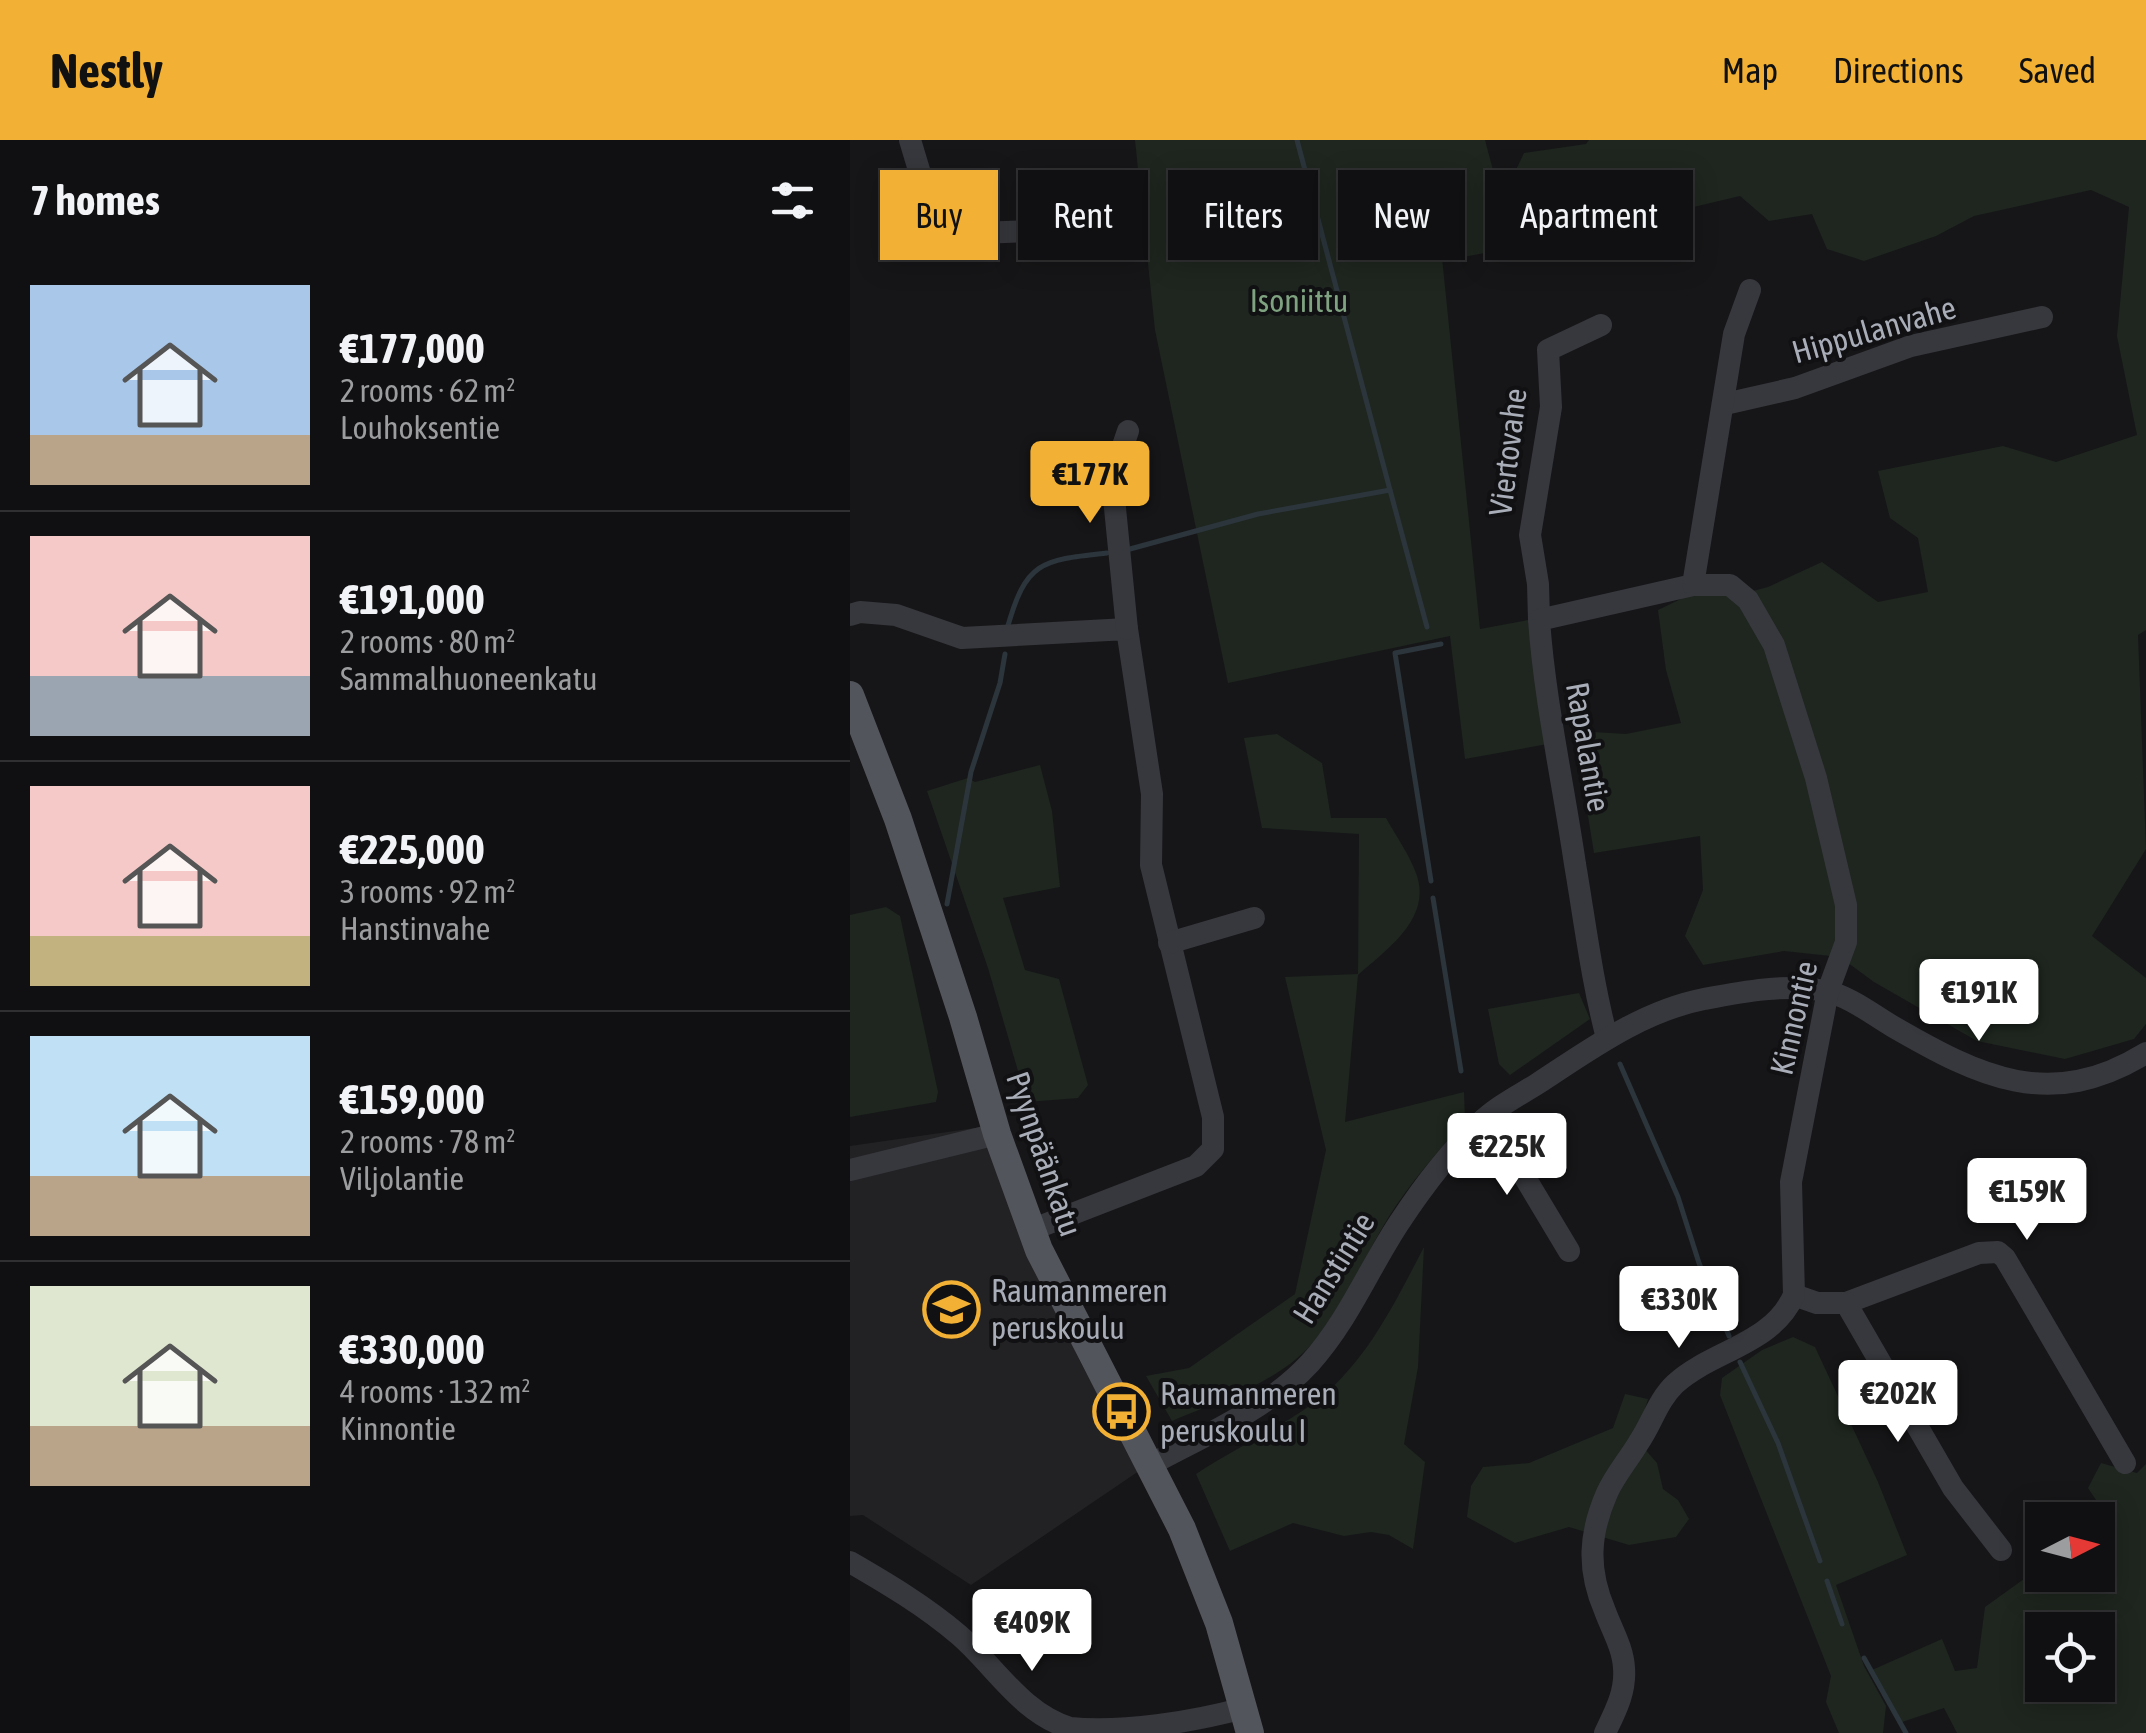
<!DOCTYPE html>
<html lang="en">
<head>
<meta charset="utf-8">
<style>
	:root { --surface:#101012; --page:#19191b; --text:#f1f3f6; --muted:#9c9d9f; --line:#303032; --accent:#f2b134 }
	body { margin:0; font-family:"Asap Condensed",sans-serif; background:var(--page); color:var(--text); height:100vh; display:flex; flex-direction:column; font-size:38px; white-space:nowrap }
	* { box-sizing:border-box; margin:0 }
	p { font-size:32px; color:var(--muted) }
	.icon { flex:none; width:55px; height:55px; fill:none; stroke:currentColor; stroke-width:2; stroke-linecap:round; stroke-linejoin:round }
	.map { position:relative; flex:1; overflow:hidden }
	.sheet { display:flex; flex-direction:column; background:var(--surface); width:850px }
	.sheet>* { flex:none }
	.guide { position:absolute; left:30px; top:30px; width:950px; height:90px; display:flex; gap:20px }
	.needle { width:65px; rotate:84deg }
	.buttons { position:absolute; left:1175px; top:1362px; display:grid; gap:20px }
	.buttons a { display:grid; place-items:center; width:90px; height:90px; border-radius:0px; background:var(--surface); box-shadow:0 5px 25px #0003,0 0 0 2px var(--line); font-size:50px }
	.price { position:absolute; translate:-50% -85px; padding:0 22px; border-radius:10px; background:#fff; color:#222; font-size:32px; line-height:65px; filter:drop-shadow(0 2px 5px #0008) }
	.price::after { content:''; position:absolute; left:50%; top:60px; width:30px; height:22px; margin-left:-15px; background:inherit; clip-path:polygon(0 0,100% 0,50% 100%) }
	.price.on { background:var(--accent); color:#111 }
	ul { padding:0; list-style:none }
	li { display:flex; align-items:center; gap:30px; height:250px; padding:0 30px }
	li+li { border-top:2px solid var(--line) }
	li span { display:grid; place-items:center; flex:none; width:280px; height:200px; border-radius:0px; color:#555 }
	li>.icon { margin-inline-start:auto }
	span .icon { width:120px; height:120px; fill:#fffc; stroke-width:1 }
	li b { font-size:42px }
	h2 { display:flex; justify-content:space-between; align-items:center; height:120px; padding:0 30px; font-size:42px }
	.tag { padding:0 35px; border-radius:0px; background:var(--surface); box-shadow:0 5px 25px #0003,0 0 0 2px var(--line); font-size:35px; line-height:90px }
	.tag.on { background:var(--accent); color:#111 }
	header { display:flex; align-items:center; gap:60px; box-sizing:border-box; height:140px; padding:0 50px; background:var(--accent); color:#111 }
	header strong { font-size:48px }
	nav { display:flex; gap:55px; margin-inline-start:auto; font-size:35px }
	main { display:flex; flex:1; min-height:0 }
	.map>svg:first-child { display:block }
</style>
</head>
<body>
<header>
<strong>Nestly</strong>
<nav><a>Map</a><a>Directions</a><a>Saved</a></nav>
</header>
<main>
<section class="sheet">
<h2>7 homes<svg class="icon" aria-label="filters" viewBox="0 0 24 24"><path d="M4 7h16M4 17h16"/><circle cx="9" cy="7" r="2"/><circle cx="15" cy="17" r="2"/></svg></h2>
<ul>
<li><span style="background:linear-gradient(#a9c7e8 75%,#b9a48a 0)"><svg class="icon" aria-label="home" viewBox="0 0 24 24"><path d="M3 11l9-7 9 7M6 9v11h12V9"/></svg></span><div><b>€177,000</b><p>2 rooms · 62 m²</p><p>Louhoksentie</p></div></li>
<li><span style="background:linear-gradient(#f6c9c9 70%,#9aa5b1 0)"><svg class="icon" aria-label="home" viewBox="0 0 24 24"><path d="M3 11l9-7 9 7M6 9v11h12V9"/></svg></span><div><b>€191,000</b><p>2 rooms · 80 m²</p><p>Sammalhuoneenkatu</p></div></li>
<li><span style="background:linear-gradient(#f6c9c9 75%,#c2b280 0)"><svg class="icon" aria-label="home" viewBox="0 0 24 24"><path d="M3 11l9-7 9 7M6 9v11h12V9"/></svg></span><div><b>€225,000</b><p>3 rooms · 92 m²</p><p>Hanstinvahe</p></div></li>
<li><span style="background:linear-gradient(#bfe0f5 70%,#b9a48a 0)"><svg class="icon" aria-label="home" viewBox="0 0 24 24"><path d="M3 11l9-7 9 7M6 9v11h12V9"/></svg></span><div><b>€159,000</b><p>2 rooms · 78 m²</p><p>Viljolantie</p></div></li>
<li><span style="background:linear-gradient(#dfe7d0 70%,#b9a48a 0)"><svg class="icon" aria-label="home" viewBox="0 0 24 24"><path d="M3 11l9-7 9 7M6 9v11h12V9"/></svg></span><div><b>€330,000</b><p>4 rooms · 132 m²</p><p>Kinnontie</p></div></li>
</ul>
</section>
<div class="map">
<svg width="1296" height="1593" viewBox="0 0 1296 1593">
	<rect width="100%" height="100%" fill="#161618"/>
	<!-- built -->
	<path fill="#222225" d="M139,986L178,1115L231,1223L289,1331L121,1445L13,1375L0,1376V1006Z"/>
	<!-- green -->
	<g fill="#1e261f" fill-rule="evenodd">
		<path d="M285,0H635L643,30L664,34L674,13L736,4L739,0H1296V490L1288,495L1296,709L1242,796L1296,838V884L1284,899L1215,919L1127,901L1024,842L990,817L934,811L853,825L835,796L853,750L850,696L744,713L726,602L743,592L776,594L831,583L816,530L808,470L860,445L895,453L918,447L972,422L1028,462L1078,452L1068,398L1040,378L1028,331L1153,306L1206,322L1287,295L1267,196L1279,67L1241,50L1124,76L1086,96L1014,121L977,109L962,74L919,81L890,56L797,78L775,47L712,67L691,102L598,120L590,98L630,489L678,480L698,604L615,619L600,496L378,543L305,190Z"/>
		<path d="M427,594L472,623L481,678H536C546,696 559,714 566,733C583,778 537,809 508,835L495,982L614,952L615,981C588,1011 560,1043 538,1078C507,1128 488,1188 440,1224C405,1250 361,1264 322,1281L296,1236L339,1228L445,1154L476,1010L435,837L508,834L509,694L412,688L394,598Z"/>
		<path d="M190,625L202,671L210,747L153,758L175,830L209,839L238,945L228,958L177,962L138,828L77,651L118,638L125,642Z"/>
		<path d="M36,767L50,776L88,952L86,962L0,977V775Z"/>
		<path d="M729,853L740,879L660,935L649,924L638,869Z"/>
		<path d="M574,1107L568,1227L554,1304L575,1322L563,1409L539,1395L521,1392L494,1396L443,1383L380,1411L346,1334C382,1310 422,1292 458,1267C514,1228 543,1166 574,1107Z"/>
		<path d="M943,1197L965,1207L1028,1342L1057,1415L986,1445L1014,1526L1036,1566L1033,1593H989L976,1562L981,1536L870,1255L872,1238L912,1210Z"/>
		<path d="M775,1254L798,1259L786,1299L807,1323L813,1349L828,1360L839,1379L826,1397L779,1405L719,1387L665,1403L617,1377L621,1346L633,1327L679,1323L763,1288Z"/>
		<path d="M1251,1323L1287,1333L1296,1324V1593H1107L1094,1568L1052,1582L1022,1530L1092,1499L1105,1531L1127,1528L1135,1467L1192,1426V1435H1248V1406L1261,1401L1254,1372L1238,1348ZM1192,1490H1248V1545H1192Z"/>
	</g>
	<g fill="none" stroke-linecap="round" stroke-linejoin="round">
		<!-- stream -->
		<g stroke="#2c353c" stroke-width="5">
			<path d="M540,350L577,487"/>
			<path d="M280,409L408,374L540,350L447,0"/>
			<path d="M157,489C176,421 191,420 257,413"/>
			<path d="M581,741L545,513L591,504"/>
			<path d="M583,758L611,931"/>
			<path d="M97,764L121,632L150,543L155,514"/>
			<path d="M770,924L828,1057L849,1123L879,1196"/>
			<path d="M890,1222L928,1303L970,1421"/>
			<path d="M977,1441L992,1484"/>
			<path d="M1014,1518L1056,1593"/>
		</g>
		<!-- minor -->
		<g stroke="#37383d" stroke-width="22">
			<path d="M60,0L81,70L90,85L104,94L205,90"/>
			<path d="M875,264L945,248L1061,206L1192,177"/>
			<path d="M0,475L10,472L46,475L112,498L277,489L302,654L301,725L363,977V1009L346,1026L181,1090"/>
			<path d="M689,480L688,444L680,395L701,267L698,210L751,185"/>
			<path d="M277,489L262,338L278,291"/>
			<path d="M319,803L404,778"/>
			<path d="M757,898C742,841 735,783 725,724C713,642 695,563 689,480L843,445"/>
			<path d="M633,980L671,1031L719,1111"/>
			<path d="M0,1030L147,994"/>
			<path d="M944,1155L967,1163H996L1129,1113L1148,1112L1155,1118L1275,1323"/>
			<path d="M996,1163L1103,1348L1151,1410"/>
			<path d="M300,1325C353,1296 418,1269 460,1223C498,1181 518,1130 549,1083C572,1048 600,1011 630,983C646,967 668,956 687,944C739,910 792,871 854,859C891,852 938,843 975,851C999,856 1022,874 1042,886C1130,937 1200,972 1296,913"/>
			<path d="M0,1422C38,1444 75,1466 109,1495C145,1526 171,1573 220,1588C273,1593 342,1582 394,1568"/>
			<path d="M755,1593C765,1572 776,1552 774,1528C773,1508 762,1490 755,1471C737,1429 739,1394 757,1353C765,1335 779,1319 789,1302C802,1283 808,1260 825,1244C862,1210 922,1205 944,1155L941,1042L978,851L996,802V765L966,638L924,505L898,460L880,445H843L884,194L900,150"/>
		</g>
		<!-- major -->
		<path stroke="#53555c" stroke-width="28" d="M0,555L48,679L113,877L147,994L189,1110L332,1389L369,1483L400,1593"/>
	</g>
	<!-- icons -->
	<defs>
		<symbol id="school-ring" viewBox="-11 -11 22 22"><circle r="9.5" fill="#111113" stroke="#f2b134" stroke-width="1.5"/><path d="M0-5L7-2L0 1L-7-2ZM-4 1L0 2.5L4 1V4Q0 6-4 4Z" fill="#f2b134"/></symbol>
		<symbol id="bus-ring" viewBox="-11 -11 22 22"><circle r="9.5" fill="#111113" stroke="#f2b134" stroke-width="1.5"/><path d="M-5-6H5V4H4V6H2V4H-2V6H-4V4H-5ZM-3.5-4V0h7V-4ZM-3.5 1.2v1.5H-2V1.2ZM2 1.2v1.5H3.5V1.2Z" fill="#f2b134"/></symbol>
	</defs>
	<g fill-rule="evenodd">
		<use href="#school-ring" x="70" y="1138" width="63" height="63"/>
		<use href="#bus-ring" x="240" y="1240" width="63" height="63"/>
	</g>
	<g text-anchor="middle" stroke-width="8" stroke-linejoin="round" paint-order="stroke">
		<!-- park labels -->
		<g font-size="32" fill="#7fa381" stroke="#111113">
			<text x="449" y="172">Isoniittu</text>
		</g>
		<!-- street labels -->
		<g font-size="32" fill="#a8adb8" stroke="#111113">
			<text transform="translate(1024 190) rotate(-16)" y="11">Hippulanvahe</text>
			<text transform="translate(658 312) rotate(-83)" y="11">Viertovahe</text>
			<text transform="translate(738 607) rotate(80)" y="11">Rapalantie</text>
			<text transform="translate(944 878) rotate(-77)" y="11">Kinnontie</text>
			<text transform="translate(194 1014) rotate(71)" y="11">Pyynpäänkatu</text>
			<text transform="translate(484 1128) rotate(-58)" y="11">Hanstintie</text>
		</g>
		<!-- poi labels -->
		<g font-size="32" fill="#a8adb8" stroke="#111113" text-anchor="start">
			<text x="141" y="1162">Raumanmeren<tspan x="141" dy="37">peruskoulu</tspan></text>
			<text x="310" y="1265">Raumanmeren<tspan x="310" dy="37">peruskoulu I</tspan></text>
		</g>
	</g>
</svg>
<div class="buttons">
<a><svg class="needle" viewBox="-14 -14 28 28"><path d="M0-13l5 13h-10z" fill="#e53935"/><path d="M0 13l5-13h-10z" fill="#9c9d9f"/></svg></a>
<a><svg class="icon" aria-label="locate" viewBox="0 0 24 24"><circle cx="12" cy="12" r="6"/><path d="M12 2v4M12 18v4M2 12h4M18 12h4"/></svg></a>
</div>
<b class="price on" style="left:240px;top:386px">€177K</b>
<b class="price" style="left:1129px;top:904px">€191K</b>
<b class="price" style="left:657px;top:1058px">€225K</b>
<b class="price" style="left:1177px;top:1103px">€159K</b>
<b class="price" style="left:829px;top:1211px">€330K</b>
<b class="price" style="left:1048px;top:1305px">€202K</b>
<b class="price" style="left:182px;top:1534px">€409K</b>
<div class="guide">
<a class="tag on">Buy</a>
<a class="tag">Rent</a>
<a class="tag">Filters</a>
<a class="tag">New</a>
<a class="tag">Apartment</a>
</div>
</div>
</main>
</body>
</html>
